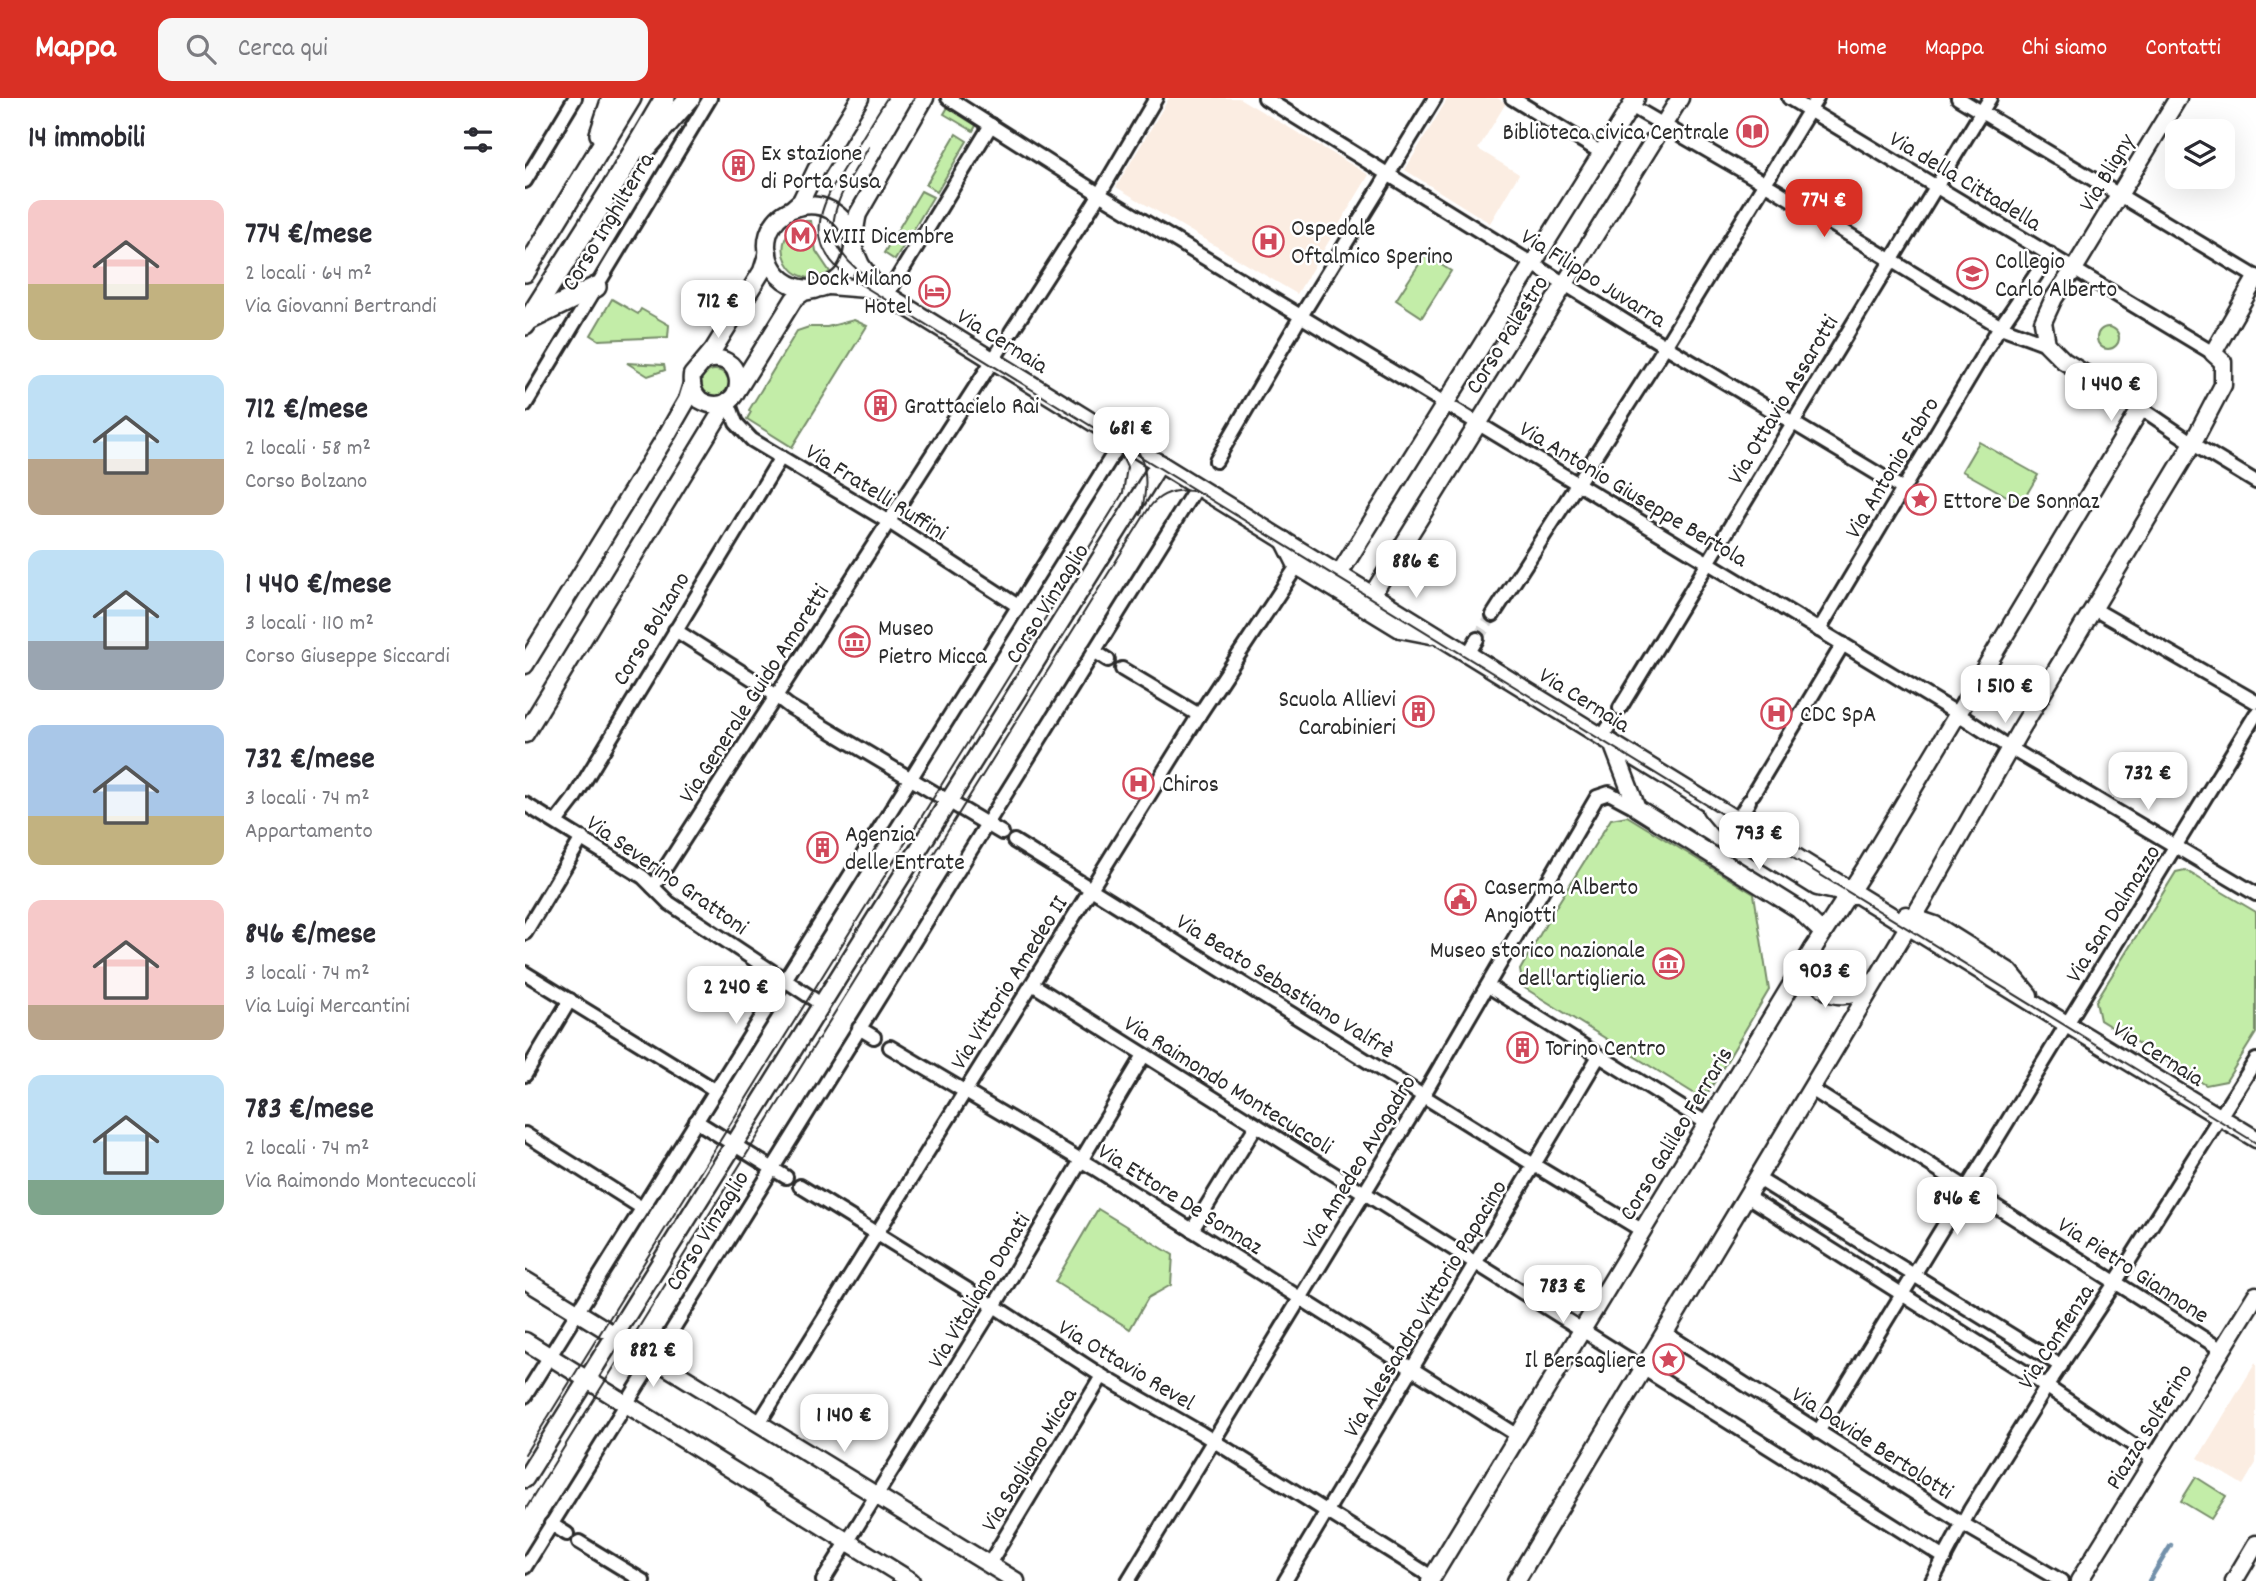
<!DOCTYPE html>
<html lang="it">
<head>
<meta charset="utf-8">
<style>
	:root { --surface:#fff; --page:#f7f7f7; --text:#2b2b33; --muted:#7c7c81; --accent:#d93025 }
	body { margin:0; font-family:Dekko,sans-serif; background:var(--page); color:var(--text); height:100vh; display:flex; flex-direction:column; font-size:26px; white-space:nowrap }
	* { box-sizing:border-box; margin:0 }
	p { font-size:23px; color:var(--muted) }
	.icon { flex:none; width:38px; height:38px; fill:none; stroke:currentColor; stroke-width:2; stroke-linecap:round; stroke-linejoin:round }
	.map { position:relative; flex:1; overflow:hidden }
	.side { display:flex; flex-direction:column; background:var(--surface); width:525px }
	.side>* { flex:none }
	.fabs { position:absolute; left:1640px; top:21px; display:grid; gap:14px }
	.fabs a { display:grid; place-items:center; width:70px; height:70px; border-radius:14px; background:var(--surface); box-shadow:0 7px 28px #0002; font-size:35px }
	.price { position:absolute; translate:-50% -60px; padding:0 16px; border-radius:14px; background:#fff; color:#222; font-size:23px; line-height:46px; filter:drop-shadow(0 2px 4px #0008) }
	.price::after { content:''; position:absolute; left:50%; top:42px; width:21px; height:16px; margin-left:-10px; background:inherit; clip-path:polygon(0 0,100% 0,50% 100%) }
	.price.selected { background:var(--accent); color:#fff }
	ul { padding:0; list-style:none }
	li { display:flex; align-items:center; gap:21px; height:175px; padding:0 28px }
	li span { display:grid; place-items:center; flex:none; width:196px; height:140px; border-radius:14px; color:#555 }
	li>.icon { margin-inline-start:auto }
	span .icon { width:84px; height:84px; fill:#fffc; stroke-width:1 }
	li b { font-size:30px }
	h2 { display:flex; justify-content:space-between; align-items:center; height:84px; padding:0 28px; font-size:30px }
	header { display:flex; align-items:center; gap:42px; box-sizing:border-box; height:98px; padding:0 35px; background:var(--accent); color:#fff }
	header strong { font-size:33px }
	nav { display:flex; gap:38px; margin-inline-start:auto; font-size:24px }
	.search { width:490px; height:63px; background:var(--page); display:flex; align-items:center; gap:18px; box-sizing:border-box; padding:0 24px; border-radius:14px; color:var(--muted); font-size:26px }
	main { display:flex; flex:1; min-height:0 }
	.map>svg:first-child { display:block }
</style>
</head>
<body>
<header>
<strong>Mappa</strong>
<div class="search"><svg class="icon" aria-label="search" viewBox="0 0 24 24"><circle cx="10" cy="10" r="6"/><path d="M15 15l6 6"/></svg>Cerca qui</div>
<nav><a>Home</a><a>Mappa</a><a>Chi siamo</a><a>Contatti</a></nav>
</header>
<main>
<section class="side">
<h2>14 immobili<svg class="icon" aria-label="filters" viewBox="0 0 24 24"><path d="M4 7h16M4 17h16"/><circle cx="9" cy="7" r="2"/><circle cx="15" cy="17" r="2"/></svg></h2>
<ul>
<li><span style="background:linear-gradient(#f6c9c9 60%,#c2b280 0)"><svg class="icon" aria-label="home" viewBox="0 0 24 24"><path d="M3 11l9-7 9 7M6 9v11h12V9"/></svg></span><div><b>774 €/mese</b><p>2 locali · 64 m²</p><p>Via Giovanni Bertrandi</p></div></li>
<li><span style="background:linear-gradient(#bfe0f5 60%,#b9a48a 0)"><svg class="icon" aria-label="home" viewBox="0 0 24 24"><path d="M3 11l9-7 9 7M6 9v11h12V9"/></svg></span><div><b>712 €/mese</b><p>2 locali · 58 m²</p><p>Corso Bolzano</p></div></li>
<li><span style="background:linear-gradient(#bfe0f5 65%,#9aa5b1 0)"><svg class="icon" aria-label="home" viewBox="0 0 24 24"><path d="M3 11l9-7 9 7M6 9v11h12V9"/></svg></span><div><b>1 440 €/mese</b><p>3 locali · 110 m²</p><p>Corso Giuseppe Siccardi</p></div></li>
<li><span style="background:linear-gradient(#a9c7e8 65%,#c2b280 0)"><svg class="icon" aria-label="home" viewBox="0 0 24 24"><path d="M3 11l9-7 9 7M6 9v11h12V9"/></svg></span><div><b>732 €/mese</b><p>3 locali · 74 m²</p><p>Appartamento</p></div></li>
<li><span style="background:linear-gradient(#f6c9c9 75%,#b9a48a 0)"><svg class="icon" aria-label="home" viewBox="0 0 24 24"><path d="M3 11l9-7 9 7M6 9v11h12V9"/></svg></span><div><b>846 €/mese</b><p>3 locali · 74 m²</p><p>Via Luigi Mercantini</p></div></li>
<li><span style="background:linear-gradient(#bfe0f5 75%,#7fa58c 0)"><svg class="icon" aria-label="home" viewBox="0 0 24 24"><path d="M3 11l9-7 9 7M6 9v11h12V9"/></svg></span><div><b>783 €/mese</b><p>2 locali · 74 m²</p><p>Via Raimondo Montecuccoli</p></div></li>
</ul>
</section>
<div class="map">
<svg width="1731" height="1483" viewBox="0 0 1731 1483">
	<rect width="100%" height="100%" fill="#fff"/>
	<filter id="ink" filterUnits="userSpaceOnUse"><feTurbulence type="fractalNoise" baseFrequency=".0143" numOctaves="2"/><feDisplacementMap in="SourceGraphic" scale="14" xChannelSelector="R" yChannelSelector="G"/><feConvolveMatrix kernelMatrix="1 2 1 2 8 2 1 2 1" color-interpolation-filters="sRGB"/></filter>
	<g filter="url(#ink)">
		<!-- built -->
		<g fill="#fbede2">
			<path d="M644,0H714L844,77L772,196L591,89Z"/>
			<path d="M923,0H972L981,5L953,51L994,76L965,125L880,72Z"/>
			<path d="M1731,1264V1365L1718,1387L1673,1360Z"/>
		</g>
		<!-- green -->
		<g fill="#c3eda8" stroke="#778c6a" stroke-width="2">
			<path d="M423,9L452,26L448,33L419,16Z"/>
			<path d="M431,36L442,43L412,94L401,87Z"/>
			<path d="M396,93L408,99L370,162L359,155Z"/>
			<path d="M280,123H286L291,153L305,174C267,199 236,139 280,123Z"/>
			<path d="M900,157L926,173L897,219L871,202Z"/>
			<path d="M87,201L113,216L116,211L144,227L143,239L74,242L66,237Z"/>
			<path d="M329,222L342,228L267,349L222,321L226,314L224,312L272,233L284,229H302Z"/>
			<circle cx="1583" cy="240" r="11"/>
			<path d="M102,265L139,267L140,272L123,278Z"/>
			<circle cx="190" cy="286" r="14"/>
			<path d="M1454,344L1513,377L1496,406L1437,373Z"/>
			<path d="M1102,718L1229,796L1244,892L1184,993L1170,996L998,889L995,872L1027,815L1086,721Z"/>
			<path d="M1660,772L1731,814V935L1701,983L1681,987L1575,922L1571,903L1651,774Z"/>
			<path d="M573,1111L648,1157L646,1187L623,1200L605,1231L530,1184Z"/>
			<path d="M1671,1379L1701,1398L1686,1421L1656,1403Z"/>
		</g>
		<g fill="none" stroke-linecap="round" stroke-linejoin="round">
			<!-- stream -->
			<path stroke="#7290aa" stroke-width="4.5" d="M1624,1483L1646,1447"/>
			<!-- street-tunnel -->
			<path stroke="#d5d5d5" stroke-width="12" stroke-dasharray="12 6" stroke-linecap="butt" d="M952,541L968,517"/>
			<defs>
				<g id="street">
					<path d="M423,0L574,96L1433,616L1485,650L1731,796"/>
					<path d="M740,0L1140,248L1378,391"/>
					<path d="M987,0L1077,55"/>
					<path d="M1264,0L1688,255"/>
					<path d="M1433,0L1731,179"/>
					<path d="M1106,8L1249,91L1476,229L1522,246"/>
					<path d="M0,83L50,0"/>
					<path d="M362,197L466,27"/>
					<path d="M486,234L568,107L631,0"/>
					<path d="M203,303L211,325L227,342L364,424L493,508"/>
					<path d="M0,307L185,0"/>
					<path d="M1616,310L1675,350L1731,384"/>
					<path d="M691,363L776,218L910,0"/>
					<path d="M1569,511L1731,604"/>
					<path d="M968,517L1133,260L1292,0"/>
					<path d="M150,532L234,585L265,609L477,735"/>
					<path d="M1294,532L1471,235L1525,156"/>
					<path d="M569,553L583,562"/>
					<path d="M943,556L952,541"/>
					<path d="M597,571L674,617"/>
					<path d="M1095,610L1465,0"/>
					<path d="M1077,639L1088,622"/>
					<path d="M1228,696L1318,546"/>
					<path d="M0,706L118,779L144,805L296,906"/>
					<path d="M1213,721L1224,703"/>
					<path d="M31,724L48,702L256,359"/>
					<path d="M489,743L1009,1067L1118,1133"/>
					<path d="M128,789L479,245"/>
					<path d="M0,835L57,740"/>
					<path d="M0,875L190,992"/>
					<path d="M507,886L1420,1460"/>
					<path d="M963,888L1183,1026"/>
					<path d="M334,930L349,939"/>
					<path d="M365,949L569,1070L992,1337"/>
					<path d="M0,977L45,902"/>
					<path d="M1286,991L1697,1252"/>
					<path d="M171,1023L261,1079"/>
					<path d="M0,1036L117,1110"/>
					<path d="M1232,1080L1536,1268"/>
					<path d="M275,1088L469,1208L577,1278L676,1335L907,1479"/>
					<path d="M1222,1098L1506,1278L1629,1361"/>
					<path d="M667,1132L731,1028"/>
					<path d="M1140,1235L1438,1426L1536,1483"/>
					<path d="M0,1298L597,342"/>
					<path d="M234,1325L674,617L772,468"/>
					<path d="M1293,1334L1731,616"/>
					<path d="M26,1426L42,1436"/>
					<path d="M54,1444L118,1483"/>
					<path d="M464,1466L577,1278"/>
					<path d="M0,1469L672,388"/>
					<path d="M298,1483L477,1195L619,957"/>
					<path d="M603,1483L891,1010L1072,699L1084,695L1112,710"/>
					<path d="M760,1483L1074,958"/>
					<path d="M1407,1483L1445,1412L1522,1288L1590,1185L1731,962"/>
				</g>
				<g id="secondary">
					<path d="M269,109L276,103L291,72L335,0"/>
					<path d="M328,142C312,83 228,106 244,161C255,197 307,202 323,168C331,153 328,133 333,116L400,0"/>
					<path d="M328,149L336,167L354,192"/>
					<path d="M304,188L354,192L362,197L1543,927L1731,1041"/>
					<path d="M179,263C217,249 226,305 191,307C185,307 180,305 175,302C167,295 166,286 167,277L188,252L237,173L243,154"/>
					<path d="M213,291L269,201L279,194L289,192"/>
					<path d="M759,442L772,468L875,531L906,537"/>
					<path d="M814,476L1111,0"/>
					<path d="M847,497L1155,0"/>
					<path d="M0,567L143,335L162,302L167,286"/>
					<path d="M0,636L203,303"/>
					<path d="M1087,645L1112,710L1273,811L1298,835"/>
					<path d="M1186,711L1207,736L1292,789L1328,797"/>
					<path d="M1381,817L1410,827L1485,874L1504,897"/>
					<path d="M1288,851C1289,862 1288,875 1294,884C1306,905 1332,898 1347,884"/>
					<path d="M0,1182L491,1483"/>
					<path d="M0,1243L386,1483"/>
					<path d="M0,1381L635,365"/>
					<path d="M905,1483L1288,851L1341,769L1616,310L1539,263L1522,246L1518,224L1529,200L1549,171L1653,0"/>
					<path d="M991,1483L1399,802L1494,634L1665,350L1698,287V264L1688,255L1731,180"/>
					<path d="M1554,1483L1731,1197"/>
					<path d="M1709,1483L1731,1446"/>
				</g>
				<g id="primary">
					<path d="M75,36L87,0"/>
					<path d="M121,50L165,0"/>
					<path d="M0,174L106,0"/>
					<path d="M4,222L71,189"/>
					<path d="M0,227L90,85L140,0"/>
				</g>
			</defs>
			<!-- street casing -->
			<use href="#street" stroke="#2b2b2b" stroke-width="18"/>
			<!-- secondary casing -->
			<use href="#secondary" stroke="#2b2b2b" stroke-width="21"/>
			<!-- primary casing -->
			<use href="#primary" stroke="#2b2b2b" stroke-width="24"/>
			<!-- street -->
			<use href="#street" stroke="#fff" stroke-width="12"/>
			<!-- secondary -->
			<use href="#secondary" stroke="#fff" stroke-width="16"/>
			<!-- primary -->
			<use href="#primary" stroke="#fff" stroke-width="19"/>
			<!-- tram -->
			<g stroke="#2b2b2b" stroke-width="2">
				<path d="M362,0C349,20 337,40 325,60C300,100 274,139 319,176L1731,1045"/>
				<path d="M341,178C282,138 316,95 344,49"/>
				<path d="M613,353C624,373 621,395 616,417"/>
				<path d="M0,1356L598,395L602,369L590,344"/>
				<path d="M0,1412L624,410C636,394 653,390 673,394"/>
			</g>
		</g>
	</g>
	<!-- icons -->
	<defs>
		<symbol id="library-ring" viewBox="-11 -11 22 22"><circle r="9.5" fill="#fff" stroke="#d1495b" stroke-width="1.5"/><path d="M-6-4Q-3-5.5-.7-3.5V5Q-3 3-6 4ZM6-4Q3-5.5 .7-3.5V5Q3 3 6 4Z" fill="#d1495b"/></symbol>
		<symbol id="building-ring" viewBox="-11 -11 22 22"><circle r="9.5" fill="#fff" stroke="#d1495b" stroke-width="1.5"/><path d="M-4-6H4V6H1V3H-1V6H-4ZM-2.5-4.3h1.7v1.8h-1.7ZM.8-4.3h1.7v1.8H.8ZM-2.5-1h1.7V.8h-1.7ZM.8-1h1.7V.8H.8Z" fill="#d1495b"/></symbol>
		<symbol id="metro-ring" viewBox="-11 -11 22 22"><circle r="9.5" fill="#fff" stroke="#d1495b" stroke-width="1.5"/><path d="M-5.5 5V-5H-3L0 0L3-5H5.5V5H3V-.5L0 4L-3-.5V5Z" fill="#d1495b"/></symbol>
		<symbol id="hospital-ring" viewBox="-11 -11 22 22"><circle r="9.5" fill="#fff" stroke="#d1495b" stroke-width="1.5"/><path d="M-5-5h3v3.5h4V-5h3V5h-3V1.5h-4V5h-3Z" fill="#d1495b"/></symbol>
		<symbol id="university-ring" viewBox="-11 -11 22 22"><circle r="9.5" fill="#fff" stroke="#d1495b" stroke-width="1.5"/><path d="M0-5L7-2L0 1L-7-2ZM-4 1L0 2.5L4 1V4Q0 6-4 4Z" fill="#d1495b"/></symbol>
		<symbol id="hotel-ring" viewBox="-11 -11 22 22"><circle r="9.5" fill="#fff" stroke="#d1495b" stroke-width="1.5"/><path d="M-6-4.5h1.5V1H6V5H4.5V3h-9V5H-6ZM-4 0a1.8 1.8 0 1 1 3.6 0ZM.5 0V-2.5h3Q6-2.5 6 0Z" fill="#d1495b"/></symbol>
		<symbol id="sight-ring" viewBox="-11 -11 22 22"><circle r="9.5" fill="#fff" stroke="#d1495b" stroke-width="1.5"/><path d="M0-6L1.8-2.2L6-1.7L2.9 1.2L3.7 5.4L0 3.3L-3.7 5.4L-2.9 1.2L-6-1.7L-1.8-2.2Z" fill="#d1495b"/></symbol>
		<symbol id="museum-ring" viewBox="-11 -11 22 22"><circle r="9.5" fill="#fff" stroke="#d1495b" stroke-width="1.5"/><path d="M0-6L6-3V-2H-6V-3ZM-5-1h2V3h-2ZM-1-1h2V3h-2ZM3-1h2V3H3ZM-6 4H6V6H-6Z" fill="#d1495b"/></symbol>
		<symbol id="civic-ring" viewBox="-11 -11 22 22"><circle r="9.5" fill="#fff" stroke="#d1495b" stroke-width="1.5"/><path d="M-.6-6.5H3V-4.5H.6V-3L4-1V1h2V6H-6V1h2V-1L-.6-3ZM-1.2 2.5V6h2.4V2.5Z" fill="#d1495b"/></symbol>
	</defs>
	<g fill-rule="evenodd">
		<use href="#library-ring" x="1210" y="16" width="35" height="35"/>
		<use href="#building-ring" x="196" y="50" width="35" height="35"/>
		<use href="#metro-ring" x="258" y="120" width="35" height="35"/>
		<use href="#hospital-ring" x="726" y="126" width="35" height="35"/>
		<use href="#university-ring" x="1430" y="158" width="35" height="35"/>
		<use href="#hotel-ring" x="392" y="176" width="35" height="35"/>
		<use href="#building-ring" x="338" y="290" width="35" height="35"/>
		<use href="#sight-ring" x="1378" y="384" width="35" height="35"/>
		<use href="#museum-ring" x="312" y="526" width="35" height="35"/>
		<use href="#building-ring" x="876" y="596" width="35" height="35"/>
		<use href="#hospital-ring" x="1234" y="598" width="35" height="35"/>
		<use href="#hospital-ring" x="596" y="668" width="35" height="35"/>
		<use href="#building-ring" x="280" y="732" width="35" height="35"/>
		<use href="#civic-ring" x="918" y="784" width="35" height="35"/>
		<use href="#museum-ring" x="1126" y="848" width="35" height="35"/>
		<use href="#building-ring" x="980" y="932" width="35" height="35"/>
		<use href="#sight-ring" x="1126" y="1244" width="35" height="35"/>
	</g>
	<g text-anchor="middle" stroke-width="5" stroke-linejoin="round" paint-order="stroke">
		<!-- poi labels -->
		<g font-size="24" fill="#2b2b2b" stroke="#fff" text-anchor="start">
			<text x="1204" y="41" text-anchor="end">Biblioteca civica Centrale</text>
			<text x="236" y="62">Ex stazione<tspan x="236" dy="28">di Porta Susa</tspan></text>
			<text x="766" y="137">Ospedale<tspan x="766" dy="28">Oftalmico Sperino</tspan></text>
			<text x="298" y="145">XVIII Dicembre</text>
			<text x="1470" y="170">Collegio<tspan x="1470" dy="28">Carlo Alberto</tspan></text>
			<text x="387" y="187" text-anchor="end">Dock Milano<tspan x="387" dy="28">Hotel</tspan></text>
			<text x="379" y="315">Grattacielo Rai</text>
			<text x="1418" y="410">Ettore De Sonnaz</text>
			<text x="353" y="537">Museo<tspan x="353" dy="28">Pietro Micca</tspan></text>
			<text x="871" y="608" text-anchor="end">Scuola Allievi<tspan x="871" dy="28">Carabinieri</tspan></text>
			<text x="1275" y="623">CDC SpA</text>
			<text x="637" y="693">Chiros</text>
			<text x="320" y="743">Agenzia<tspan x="320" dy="28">delle Entrate</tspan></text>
			<text x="959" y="796">Caserma Alberto<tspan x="959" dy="28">Angiotti</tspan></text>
			<text x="1120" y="859" text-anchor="end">Museo storico nazionale<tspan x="1120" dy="28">dell'artiglieria</tspan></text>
			<text x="1020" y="957">Torino Centro</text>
			<text x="1121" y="1269" text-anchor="end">Il Bersagliere</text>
		</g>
		<!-- street labels -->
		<g font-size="24" fill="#2b2b2b" stroke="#fff">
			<text transform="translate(1581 74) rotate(-59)" y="8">Via Bligny</text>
			<text transform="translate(1441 82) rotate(31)" y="8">Via della Cittadella</text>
			<text transform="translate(82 123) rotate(-59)" y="8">Corso Inghilterra</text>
			<text transform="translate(1069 179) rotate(32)" y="8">Via Filippo Juvarra</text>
			<text transform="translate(981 236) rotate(-58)" y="8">Corso Palestro</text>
			<text transform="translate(478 242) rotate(32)" y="8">Via Cernaia</text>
			<text transform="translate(1257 301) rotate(-59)" y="8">Via Ottavio Assarotti</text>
			<text transform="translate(1366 369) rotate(-59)" y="8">Via Antonio Fabro</text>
			<text transform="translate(352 393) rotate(32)" y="8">Via Fratelli Ruffini</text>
			<text transform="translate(1109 395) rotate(31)" y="8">Via Antonio Giuseppe Bertola</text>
			<text transform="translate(521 505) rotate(-58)" y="8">Corso Vinzaglio</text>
			<text transform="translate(125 530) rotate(-59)" y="8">Corso Bolzano</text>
			<text transform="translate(228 595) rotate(-57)" y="8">Via Generale Guido Amoretti</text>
			<text transform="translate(1060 601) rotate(32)" y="8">Via Cernaia</text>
			<text transform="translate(143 776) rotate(35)" y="8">Via Severino Grattoni</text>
			<text transform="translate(1587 815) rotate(-58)" y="8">Via San Dalmazzo</text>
			<text transform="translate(483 884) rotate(-58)" y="8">Via Vittorio Amedeo II</text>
			<text transform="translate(761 887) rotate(32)" y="8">Via Beato Sebastiano Valfrè</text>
			<text transform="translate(1634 955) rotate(32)" y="8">Via Cernaia</text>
			<text transform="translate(704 986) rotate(32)" y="8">Via Raimondo Montecuccoli</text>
			<text transform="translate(1150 1035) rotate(-59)" y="8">Corso Galileo Ferraris</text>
			<text transform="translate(833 1063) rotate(-59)" y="8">Via Amedeo Avogadro</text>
			<text transform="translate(656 1100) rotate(32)" y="8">Via Ettore De Sonnaz</text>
			<text transform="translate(181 1132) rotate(-58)" y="8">Corso Vinzaglio</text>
			<text transform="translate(1609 1171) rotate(33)" y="8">Via Pietro Giannone</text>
			<text transform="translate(453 1192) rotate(-59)" y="8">Via Vitaliano Donati</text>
			<text transform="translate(899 1210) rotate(-59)" y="8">Via Alessandro Vittorio Papacino</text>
			<text transform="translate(1530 1238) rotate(-57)" y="8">Via Confienza</text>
			<text transform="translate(602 1266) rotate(31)" y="8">Via Ottavio Revel</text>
			<text transform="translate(1623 1328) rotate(-58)" y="8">Piazza Solferino</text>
			<text transform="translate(1348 1344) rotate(33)" y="8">Via Davide Bertolotti</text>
			<text transform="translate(503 1361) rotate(-59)" y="8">Via Sagliano Micca</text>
		</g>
	</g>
</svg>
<div class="fabs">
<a><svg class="icon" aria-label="layers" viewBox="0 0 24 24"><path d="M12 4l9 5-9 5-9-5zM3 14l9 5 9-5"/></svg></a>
</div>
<b class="price selected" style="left:1299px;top:141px">774 €</b>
<b class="price" style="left:193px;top:242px">712 €</b>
<b class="price" style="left:1586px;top:325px">1 440 €</b>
<b class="price" style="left:606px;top:369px">681 €</b>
<b class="price" style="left:891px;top:502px">886 €</b>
<b class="price" style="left:1480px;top:627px">1 510 €</b>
<b class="price" style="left:1623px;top:714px">732 €</b>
<b class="price" style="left:1234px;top:774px">793 €</b>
<b class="price" style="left:1300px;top:912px">903 €</b>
<b class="price" style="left:211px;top:928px">2 240 €</b>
<b class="price" style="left:1432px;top:1139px">846 €</b>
<b class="price" style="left:1038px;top:1227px">783 €</b>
<b class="price" style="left:128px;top:1291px">882 €</b>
<b class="price" style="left:319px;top:1356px">1 140 €</b>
</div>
</main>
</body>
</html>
